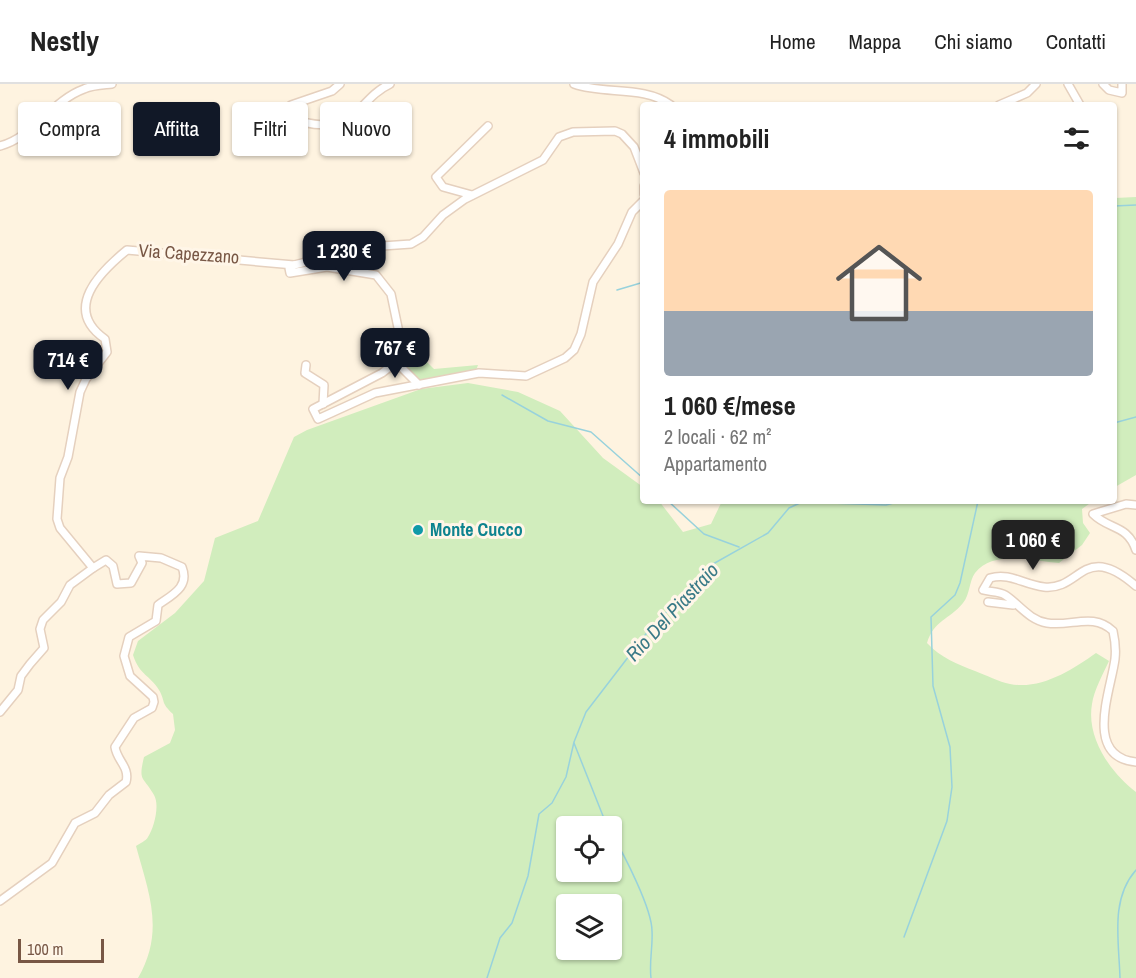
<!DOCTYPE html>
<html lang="it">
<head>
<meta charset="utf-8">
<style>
	:root { --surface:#fff; --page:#f2f2f2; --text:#222; --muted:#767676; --line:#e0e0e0; --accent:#111827 }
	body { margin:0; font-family:"Archivo Narrow",sans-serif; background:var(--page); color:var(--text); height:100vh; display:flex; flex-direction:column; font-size:22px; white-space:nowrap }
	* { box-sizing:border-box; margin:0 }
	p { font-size:20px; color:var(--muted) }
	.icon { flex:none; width:33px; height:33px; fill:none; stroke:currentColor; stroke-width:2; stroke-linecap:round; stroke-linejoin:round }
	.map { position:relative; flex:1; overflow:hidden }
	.drawer { position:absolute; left:640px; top:18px; width:477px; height:402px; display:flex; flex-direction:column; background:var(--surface); border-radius:6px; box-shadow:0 2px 4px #0004 }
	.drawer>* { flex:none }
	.guide { position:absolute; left:18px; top:18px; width:532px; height:54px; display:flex; gap:12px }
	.tools { position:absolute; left:556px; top:732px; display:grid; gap:12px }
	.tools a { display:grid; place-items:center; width:66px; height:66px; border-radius:6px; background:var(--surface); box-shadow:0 2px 4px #0004; font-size:30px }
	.scale { position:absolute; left:18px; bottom:15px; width:86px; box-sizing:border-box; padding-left:6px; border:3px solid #785745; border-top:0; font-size:16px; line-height:21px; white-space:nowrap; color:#785745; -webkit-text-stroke:4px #fff6e8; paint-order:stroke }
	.price { position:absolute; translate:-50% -51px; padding:0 14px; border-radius:12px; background:var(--accent); color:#fff; font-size:20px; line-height:39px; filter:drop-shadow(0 2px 3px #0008) }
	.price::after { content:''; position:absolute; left:50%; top:36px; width:18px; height:14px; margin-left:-9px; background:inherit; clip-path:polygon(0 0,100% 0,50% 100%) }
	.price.on { background:#222; color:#fff }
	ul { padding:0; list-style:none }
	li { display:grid; align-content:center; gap:12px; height:318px; padding:0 24px }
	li+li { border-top:2px solid var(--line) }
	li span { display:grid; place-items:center; height:186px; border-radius:6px; color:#555 }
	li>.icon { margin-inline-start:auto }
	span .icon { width:108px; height:108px; fill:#fffc; stroke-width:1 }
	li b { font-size:26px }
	h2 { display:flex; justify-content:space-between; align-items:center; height:72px; padding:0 24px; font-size:26px }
	.tag { padding:0 21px; border-radius:6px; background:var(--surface); box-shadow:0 2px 4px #0004; font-size:21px; line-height:54px }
	.tag.on { background:var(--accent); color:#fff }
	header { display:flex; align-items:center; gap:36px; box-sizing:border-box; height:84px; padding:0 30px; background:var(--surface); border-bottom:2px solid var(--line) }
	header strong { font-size:28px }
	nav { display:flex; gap:33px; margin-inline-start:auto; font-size:21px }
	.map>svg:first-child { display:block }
</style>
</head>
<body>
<header>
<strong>Nestly</strong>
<nav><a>Home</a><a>Mappa</a><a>Chi siamo</a><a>Contatti</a></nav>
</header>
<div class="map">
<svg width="1136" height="894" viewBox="0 0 1136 894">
	<rect width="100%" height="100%" fill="#fef3e0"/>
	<!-- green -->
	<g fill="#d1edbd" fill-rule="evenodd">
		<path d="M1136,113V391L1115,403L1114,217L1117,213L1115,114Z"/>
		<path d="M415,266L434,285L478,281L475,289L421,299L401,281Z"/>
		<path d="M468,299L518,308L560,327L603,374L643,403L644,417H659L683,448L711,440L722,417H1093L1082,425L1083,439L1090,449L1082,461L1059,479C1033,477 994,465 975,489C969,497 970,511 963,519C949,536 934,536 927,559C941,574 957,580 975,587C986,591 999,598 1010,600C1041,606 1072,586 1096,569L1109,577C1103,590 1094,606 1092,620C1086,654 1111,689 1136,708V894H138C165,847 149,810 136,762C140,759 146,757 148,753C154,744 160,721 154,711C143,692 138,698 144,673L170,659L175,646L173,630C160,618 166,618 159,606C150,591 140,592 133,571L138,557L175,529L204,497L215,454L258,437L294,353L307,346L421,305ZM612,742V788H567V742ZM612,820V866H567V820Z"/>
	</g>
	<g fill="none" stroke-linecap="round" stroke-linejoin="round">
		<!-- stream -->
		<g stroke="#98d2dc" stroke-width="1.5">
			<path d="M1114,122L1136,121"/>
			<path d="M617,206L644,198"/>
			<path d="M502,311L548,337L591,348L644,395"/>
			<path d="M1114,339L1136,333"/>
			<path d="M668,417L704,450L739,463"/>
			<path d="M574,659L607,742"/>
			<path d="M612,751C624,770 652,825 652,847C653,863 649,877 651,894"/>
			<path d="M904,853L947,737L952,703L950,663L933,602L931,533L955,511L960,499L978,417"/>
			<path d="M487,894L500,854L512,839L528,792L539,730L552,719L566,693L574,658L586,628L649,546L713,480L768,449L789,424L802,418L886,421L901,417"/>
			<path d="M1120,894C1119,857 1110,815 1136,786"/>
		</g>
		<defs>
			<g id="minor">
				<path d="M340,0L332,7L291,21L288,33C308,41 338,47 355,30C367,18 375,7 390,0"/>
				<path d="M574,0C605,11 643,1 671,21"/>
				<path d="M1068,0L1080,21"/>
				<path d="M1103,0L1109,6L1122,9V0"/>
				<path d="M999,21L1027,9L1036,0"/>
				<path d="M0,62C34,53 51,17 84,5C93,1 103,1 112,0"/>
				<path d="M644,102V110"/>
				<path d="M472,111L443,103L436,93L488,42"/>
				<path d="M294,181L289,184L290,189L327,183L376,191L391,210L401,258L399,276"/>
				<path d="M399,276L382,289L313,325L318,335L375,309L479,289L526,292L565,274L574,266L581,250L593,198L618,160L632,128L644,116"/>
				<path d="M399,276V281L419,301"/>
				<path d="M306,281L305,289L324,301L323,320"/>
				<path d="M1136,421L1126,420L1093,430C1109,446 1127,440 1136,466"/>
				<path d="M1136,502C1083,456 1081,507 1044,503C1024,501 1010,488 990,494L983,506C990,508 999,507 1005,511C1019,520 1029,536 1047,539C1071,543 1093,528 1113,547C1115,556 1116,566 1115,575C1111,606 1083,673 1136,678"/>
				<path d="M988,518L1013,521"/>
				<path d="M0,628L18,606L21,592L30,580L44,564L40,545L43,536L61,518L70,501L93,484L60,444L57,435L60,394L68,373L80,308L86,295L107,268L105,255C62,225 100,188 127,166L294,181L368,163L411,160L423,153L443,131L465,115L543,76L559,53L573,48L615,47L622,50L634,63L644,89"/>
				<path d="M0,817L52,779L75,739L95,729L109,711L126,698C130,683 117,677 115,663L134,634L152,624L154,618L153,613L130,592L124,572L129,553L156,537L158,521C172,511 190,503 182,483L161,474L139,472L142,479L131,499L117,500L113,482L106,476L93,484"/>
			</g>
		</defs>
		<!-- minor casing -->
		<use href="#minor" stroke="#e5d0be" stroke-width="10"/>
		<!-- minor -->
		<use href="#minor" stroke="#fff" stroke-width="7"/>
	</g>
	<!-- markers -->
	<circle fill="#0f9aa8" stroke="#fff6e8" stroke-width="2" cx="418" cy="446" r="6"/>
	<g text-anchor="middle" stroke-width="6" stroke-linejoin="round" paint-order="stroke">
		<!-- street labels -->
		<g font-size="18" fill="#785745" stroke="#fff6e8">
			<text transform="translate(189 170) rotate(4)" y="6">Via Capezzano</text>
		</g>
		<!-- culture labels -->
		<g font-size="18" font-weight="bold" fill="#0d838f" stroke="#fff6e8" text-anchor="start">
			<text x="430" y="452">Monte Cucco</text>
		</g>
		<!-- water labels -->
		<g font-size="20" font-style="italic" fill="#3a7a87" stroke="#fff6e8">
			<text transform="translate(672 528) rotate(-47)" y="7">Rio Del Piastraio</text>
		</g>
	</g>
</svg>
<div class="tools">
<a><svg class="icon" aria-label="locate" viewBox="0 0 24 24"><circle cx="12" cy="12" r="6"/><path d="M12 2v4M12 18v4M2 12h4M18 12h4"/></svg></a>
<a><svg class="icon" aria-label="layers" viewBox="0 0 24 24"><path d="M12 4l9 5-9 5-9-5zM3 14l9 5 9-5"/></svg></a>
</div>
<div class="scale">100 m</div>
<b class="price" style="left:344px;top:198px">1 230 €</b>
<b class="price" style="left:395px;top:295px">767 €</b>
<b class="price" style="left:68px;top:307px">714 €</b>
<b class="price on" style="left:1033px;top:487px">1 060 €</b>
<div class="guide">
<a class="tag">Compra</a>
<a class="tag on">Affitta</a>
<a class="tag">Filtri</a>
<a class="tag">Nuovo</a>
</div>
<section class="drawer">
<h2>4 immobili<svg class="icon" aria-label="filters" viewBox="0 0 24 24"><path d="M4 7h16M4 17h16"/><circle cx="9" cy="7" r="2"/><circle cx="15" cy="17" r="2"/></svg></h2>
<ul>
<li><span style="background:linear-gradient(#ffd9b3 65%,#9aa5b1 0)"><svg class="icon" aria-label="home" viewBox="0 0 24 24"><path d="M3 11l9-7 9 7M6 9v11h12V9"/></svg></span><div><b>1 060 €/mese</b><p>2 locali · 62 m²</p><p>Appartamento</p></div></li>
</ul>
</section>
</div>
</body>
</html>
